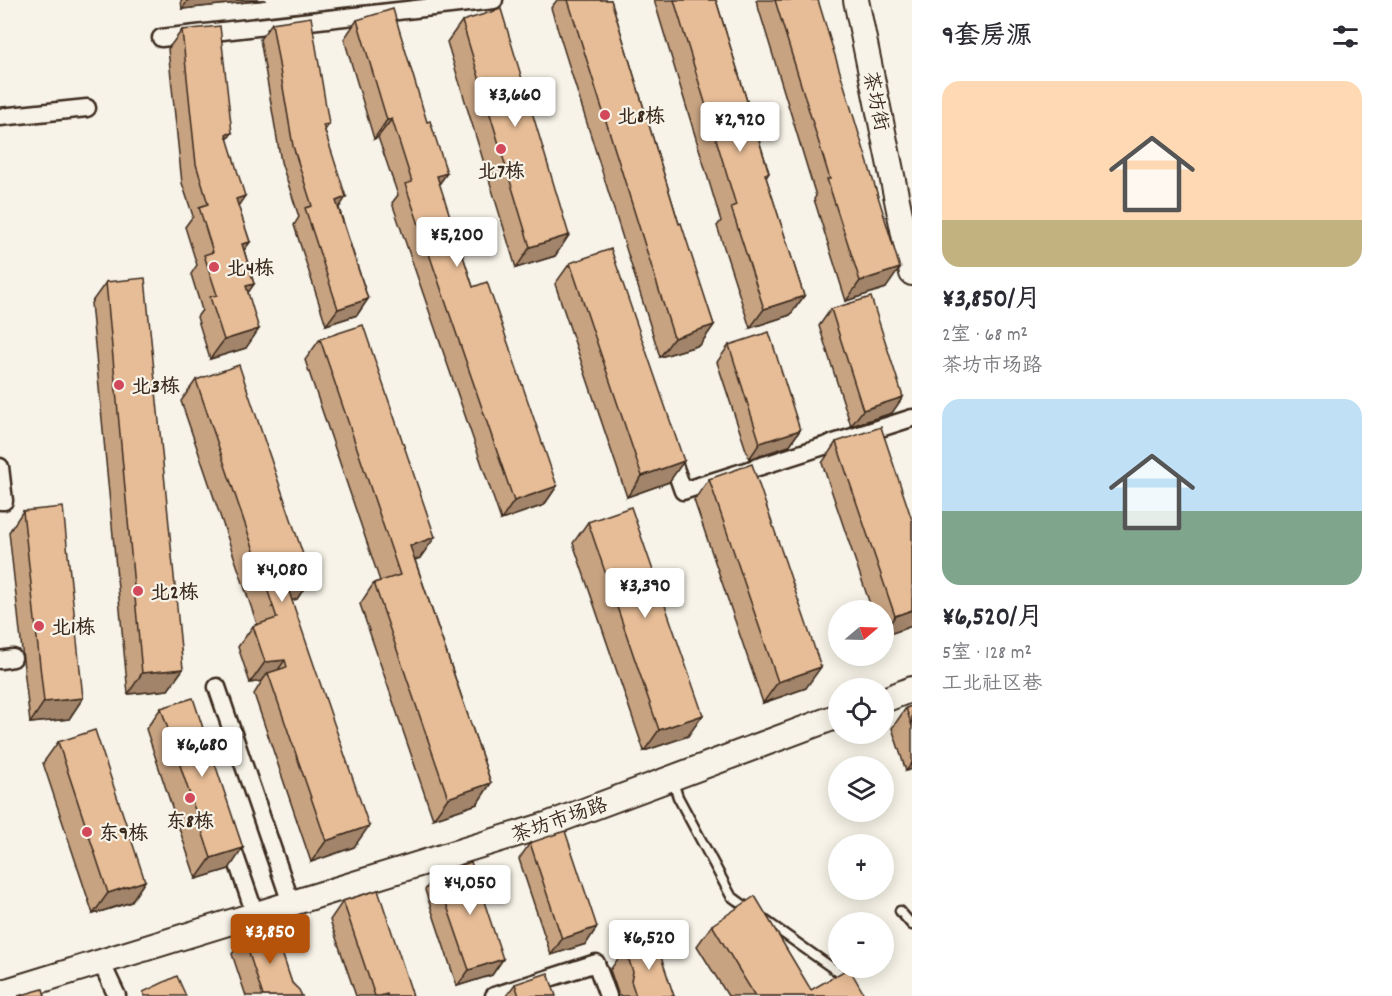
<!DOCTYPE html>
<html lang="zh">
<head>
<meta charset="utf-8">
<style>
	:root { --surface:#fff; --page:#f2f2f3; --text:#2b2b33; --muted:#7c7c81; --accent:#b45309 }
	body { margin:0; font-family:Dekko,"LXGW WenKai TC",sans-serif; background:var(--page); color:var(--text); height:100vh; display:flex; flex-direction:column; font-size:22px; white-space:nowrap }
	* { box-sizing:border-box; margin:0 }
	p { font-size:20px; color:var(--muted) }
	.icon { flex:none; width:33px; height:33px; fill:none; stroke:currentColor; stroke-width:2; stroke-linecap:round; stroke-linejoin:round }
	.map { position:relative; flex:1; overflow:hidden }
	.panel { display:flex; flex-direction:column; background:var(--surface); width:480px }
	.panel>* { flex:none }
	.needle { width:39px; rotate:71deg }
	.controls { position:absolute; left:828px; top:600px; display:grid; gap:12px }
	.controls a { display:grid; place-items:center; width:66px; height:66px; border-radius:50%; background:var(--surface); box-shadow:0 3px 15px #0003; font-size:30px }
	.price { position:absolute; translate:-50% -51px; padding:0 14px; border-radius:6px; background:#fff; color:#222; font-size:20px; line-height:39px; filter:drop-shadow(0 2px 3px #0008) }
	.price::after { content:''; position:absolute; left:50%; top:36px; width:18px; height:14px; margin-left:-9px; background:inherit; clip-path:polygon(0 0,100% 0,50% 100%) }
	.price.current { background:var(--accent); color:#fff }
	ul { padding:0; list-style:none }
	li { display:grid; align-content:center; gap:12px; height:318px; padding:0 30px }
	li span { display:grid; place-items:center; height:186px; border-radius:18px; color:#555 }
	li>.icon { margin-inline-start:auto }
	span .icon { width:108px; height:108px; fill:#fffc; stroke-width:1 }
	li b { font-size:26px }
	h2 { display:flex; justify-content:space-between; align-items:center; height:72px; padding:0 30px; font-size:26px }
	main { display:flex; flex:1; min-height:0 }
	.map>svg:first-child { display:block }
</style>
</head>
<body>
<main>
<div class="map">
<svg width="912" height="996" viewBox="0 0 912 996">
	<rect width="100%" height="100%" fill="#f7f3e8"/>
	<filter id="ink" filterUnits="userSpaceOnUse"><feTurbulence type="fractalNoise" baseFrequency=".0167" numOctaves="2"/><feDisplacementMap in="SourceGraphic" scale="12" xChannelSelector="R" yChannelSelector="G"/><feConvolveMatrix kernelMatrix="1 2 1 2 8 2 1 2 1" color-interpolation-filters="sRGB"/></filter>
	<g filter="url(#ink)">
		<g fill="none" stroke-linecap="round" stroke-linejoin="round">
			<defs>
				<g id="lane">
					<path d="M672,779L678,797L731,896L750,910"/>
					<path d="M900,911L912,925"/>
					<path d="M766,921L848,979"/>
				</g>
				<g id="street">
					<path d="M161,38L494,0"/>
					<path d="M0,117L87,108"/>
					<path d="M669,451L683,491L912,418"/>
					<path d="M0,467L4,501H0"/>
					<path d="M0,660L13,658"/>
					<path d="M217,687L291,903"/>
					<path d="M229,838L255,914"/>
					<path d="M101,962L117,996"/>
					<path d="M494,996L596,963L608,996"/>
				</g>
				<g id="secondary">
					<path d="M856,0L912,273"/>
					<path d="M884,700L912,689"/>
					<path d="M0,993L546,825L838,716"/>
				</g>
			</defs>
			<!-- lane casing -->
			<use href="#lane" stroke="#3b2a1e" stroke-width="13"/>
			<!-- street casing -->
			<use href="#street" stroke="#3b2a1e" stroke-width="21"/>
			<!-- secondary casing -->
			<use href="#secondary" stroke="#3b2a1e" stroke-width="28"/>
			<!-- lane -->
			<use href="#lane" stroke="#f7f3e8" stroke-width="8"/>
			<!-- street -->
			<use href="#street" stroke="#f7f3e8" stroke-width="16"/>
			<!-- secondary -->
			<use href="#secondary" stroke="#f7f3e8" stroke-width="24"/>
		</g>
		<!-- wall -->
		<g fill="#c7a382" stroke="#3b2a1e" stroke-width="1.5">
			<path d="M181,0H266L182,9Z"/>
			<path d="M557,0H611L679,224L714,325L700,345L660,357L551,8Z"/>
			<path d="M654,0H716L769,173L766,178L804,296L790,315L750,328L717,226L721,221Z"/>
			<path d="M756,0H818L886,288L846,301L814,199L816,196Z"/>
			<path d="M357,20L427,122L447,173L439,184L473,287L557,486L544,505L501,520L392,203L398,195L378,137L374,139L344,39Z"/>
			<path d="M462,21L569,235L555,256L516,268L447,42Z"/>
			<path d="M272,23L329,124L325,130L339,208L368,299L357,315L326,325L294,225L299,217L281,162L260,39Z"/>
			<path d="M182,30L227,139L238,206L250,242L244,250L254,284L248,292L246,348L210,359L197,317L202,310L191,274L197,265L185,227L193,216L182,183L168,49Z"/>
			<path d="M570,263L669,482L627,497L555,284Z"/>
			<path d="M106,282L183,669L168,690L128,694L91,303Z"/>
			<path d="M831,309L892,413L851,426L819,326Z"/>
			<path d="M320,339L420,558L415,560L491,783L477,804L433,819L360,604L374,583L380,581L305,360Z"/>
			<path d="M729,345L800,430L789,446L749,459L717,362Z"/>
			<path d="M196,380L311,578L297,599L292,600L354,847L311,862L254,694L262,681L250,683L238,647L253,626L257,624L181,401Z"/>
			<path d="M836,442L912,520V626L884,636V610H872L822,463Z"/>
			<path d="M709,479L806,688L763,703L694,500Z"/>
			<path d="M23,511L83,698L69,719L30,723L9,532Z"/>
			<path d="M588,522L688,736L644,751L573,543Z"/>
			<path d="M912,706V769L906,771L892,728L906,708Z"/>
			<path d="M161,708L229,869L196,879L146,729Z"/>
			<path d="M58,742L145,881L131,902L93,914L43,763Z"/>
			<path d="M530,843L597,927L586,944L551,955L519,859Z"/>
			<path d="M436,874L503,959L492,975L457,986L425,890Z"/>
			<path d="M343,901L413,996H356L330,920Z"/>
			<path d="M712,925L811,990L865,996H728L697,946Z"/>
			<path d="M244,938L292,983L302,996H246L232,954Z"/>
			<path d="M625,949L674,996H617L618,993L610,970Z"/>
			<path d="M515,984L556,996H506Z"/>
		</g>
		<!-- shaded-wall -->
		<g fill="#a2846a" stroke="#3b2a1e" stroke-width="1.5">
			<path d="M188,0H266L182,9Z"/>
			<path d="M392,119L378,137L374,139L387,120Z"/>
			<path d="M329,124L318,140L323,125Z"/>
			<path d="M232,133L218,152L226,134Z"/>
			<path d="M447,173L434,191L437,176Z"/>
			<path d="M245,196L232,215L236,199Z"/>
			<path d="M346,197L335,214L336,201Z"/>
			<path d="M569,235L555,256L516,268L530,247Z"/>
			<path d="M250,242L236,261L242,244Z"/>
			<path d="M900,268L886,288L846,301L860,281Z"/>
			<path d="M254,284L241,303L246,286Z"/>
			<path d="M804,296L790,315L750,328L764,309Z"/>
			<path d="M368,299L357,315L326,325L338,309Z"/>
			<path d="M714,325L700,345L660,357L674,338Z"/>
			<path d="M259,329L246,348L210,359L224,340Z"/>
			<path d="M903,397L892,413L851,426L863,410Z"/>
			<path d="M800,430L789,446L749,459L760,443Z"/>
			<path d="M684,461L669,482L627,497L642,476Z"/>
			<path d="M557,486L544,505L501,520L514,501Z"/>
			<path d="M435,537L420,558L397,566L410,546Z"/>
			<path d="M311,578L297,599L272,607L287,586Z"/>
			<path d="M912,610V626L884,636V633L895,616Z"/>
			<path d="M285,660L271,680L268,673L262,681L250,683L265,662Z"/>
			<path d="M821,667L806,688L763,703L778,682Z"/>
			<path d="M183,669L168,690L128,694L142,673Z"/>
			<path d="M83,698L69,719L30,723L44,702Z"/>
			<path d="M703,715L688,736L644,751L659,730Z"/>
			<path d="M912,763V769L906,771Z"/>
			<path d="M491,783L477,804L433,819L448,798Z"/>
			<path d="M369,826L354,847L311,862L326,841Z"/>
			<path d="M243,848L229,869L196,879L211,858Z"/>
			<path d="M145,881L131,902L93,914L108,893Z"/>
			<path d="M597,927L586,944L551,955L562,939Z"/>
			<path d="M503,959L492,975L457,986L469,970Z"/>
		</g>
		<!-- building -->
		<g fill="#e7bd97" stroke="#3b2a1e" stroke-width="1.5">
			<path d="M568,0H611L679,224L681,223L714,325L674,338Z"/>
			<path d="M674,0H716L769,173L765,174L804,296L764,309L731,207L736,205Z"/>
			<path d="M775,0H818L900,268L860,281L827,179H830Z"/>
			<path d="M393,9L427,122L430,121L447,173L437,176L473,287L487,282L557,486L514,501L405,184L412,182L392,119L387,120L357,20Z"/>
			<path d="M501,9L569,235L530,247L462,21Z"/>
			<path d="M311,17L329,124L323,125L346,197L336,201L368,299L338,309L305,208L312,206L293,146L272,23Z"/>
			<path d="M220,26L232,133L226,134L245,196L236,199L250,242L242,244L254,284L246,286L259,329L224,340L210,297L217,295L204,255L213,252L199,207L208,204L196,164L182,30Z"/>
			<path d="M611,249L684,461L642,476L570,263Z"/>
			<path d="M145,278L183,669L142,673L106,282Z"/>
			<path d="M871,297L903,397L863,410L831,309Z"/>
			<path d="M363,325L435,537L410,546L491,783L448,798L374,583L400,575L320,339Z"/>
			<path d="M769,332L800,430L760,443L729,345Z"/>
			<path d="M239,365L311,578L287,586L369,826L326,841L268,673L287,667L285,660L265,662L253,626L277,618L196,380Z"/>
			<path d="M881,427L912,520V610L895,616L836,442Z"/>
			<path d="M752,464L821,667L778,682L709,479Z"/>
			<path d="M63,507L83,698L44,702L23,511Z"/>
			<path d="M631,507L703,715L659,730L588,522Z"/>
			<path d="M193,698L243,848L211,858L161,708Z"/>
			<path d="M912,706V726L906,708Z"/>
			<path d="M95,730L145,881L108,893L58,742Z"/>
			<path d="M565,831L597,927L562,939L530,843Z"/>
			<path d="M471,862L503,959L469,970L436,874Z"/>
			<path d="M378,890L413,996H387V994L380,996H375L343,901Z"/>
			<path d="M755,896L811,990L849,968L865,996H755L712,925Z"/>
			<path d="M274,928L292,983L299,990L302,996H263L244,938Z"/>
			<path d="M655,939L674,996H636L631,981L633,972L625,949Z"/>
			<path d="M548,973L556,996H519L515,984Z"/>
			<path d="M177,976L186,996H145L143,992Z"/>
			<path d="M43,989L45,996H18Z"/>
		</g>
	</g>
	<!-- markers -->
	<g fill="#d1495b" stroke="#f7f3e8" stroke-width="2">
		<circle cx="605" cy="115" r="6"/>
		<circle cx="501" cy="149" r="6"/>
		<circle cx="214" cy="267" r="6"/>
		<circle cx="119" cy="385" r="6"/>
		<circle cx="138" cy="591" r="6"/>
		<circle cx="39" cy="626" r="6"/>
		<circle cx="190" cy="798" r="6"/>
		<circle cx="87" cy="832" r="6"/>
	</g>
	<g text-anchor="middle" stroke-width="4.5" stroke-linejoin="round" paint-order="stroke">
		<!-- street labels -->
		<g font-size="20" fill="#3b2a1e" stroke="#f7f3e8">
			<text transform="translate(877 101) rotate(78)" y="7">茶坊街</text>
			<text transform="translate(559 819) rotate(-19)" y="7">茶坊市场路</text>
		</g>
		<!-- poi labels -->
		<g font-size="20" font-weight="bold" fill="#3b2a1e" stroke="#f7f3e8" text-anchor="start">
			<text x="617" y="122">北8栋</text>
			<text x="501" y="177" text-anchor="middle">北7栋</text>
			<text x="226" y="274">北4栋</text>
			<text x="131" y="392">北3栋</text>
			<text x="150" y="598">北2栋</text>
			<text x="51" y="633">北1栋</text>
			<text x="190" y="827" text-anchor="middle">东8栋</text>
			<text x="99" y="839">东9栋</text>
		</g>
	</g>
</svg>
<div class="controls">
<a><svg class="needle" viewBox="-14 -14 28 28"><path d="M0-13l5 13h-10z" fill="#e53935"/><path d="M0 13l5-13h-10z" fill="#7c7c81"/></svg></a>
<a><svg class="icon" aria-label="locate" viewBox="0 0 24 24"><circle cx="12" cy="12" r="6"/><path d="M12 2v4M12 18v4M2 12h4M18 12h4"/></svg></a>
<a><svg class="icon" aria-label="layers" viewBox="0 0 24 24"><path d="M12 4l9 5-9 5-9-5zM3 14l9 5 9-5"/></svg></a>
<a>+</a>
<a>−</a>
</div>
<b class="price" style="left:515px;top:128px">¥3,660</b>
<b class="price" style="left:740px;top:153px">¥2,920</b>
<b class="price" style="left:457px;top:268px">¥5,200</b>
<b class="price" style="left:282px;top:603px">¥4,080</b>
<b class="price" style="left:645px;top:619px">¥3,390</b>
<b class="price" style="left:202px;top:778px">¥6,680</b>
<b class="price" style="left:470px;top:916px">¥4,050</b>
<b class="price current" style="left:270px;top:965px">¥3,850</b>
<b class="price" style="left:649px;top:971px">¥6,520</b>
</div>
<section class="panel">
<h2>9套房源<svg class="icon" aria-label="filters" viewBox="0 0 24 24"><path d="M4 7h16M4 17h16"/><circle cx="9" cy="7" r="2"/><circle cx="15" cy="17" r="2"/></svg></h2>
<ul>
<li><span style="background:linear-gradient(#ffd9b3 75%,#c2b280 0)"><svg class="icon" aria-label="home" viewBox="0 0 24 24"><path d="M3 11l9-7 9 7M6 9v11h12V9"/></svg></span><div><b>¥3,850/月</b><p>2室 · 68 m²</p><p>茶坊市场路</p></div></li>
<li><span style="background:linear-gradient(#bfe0f5 60%,#7fa58c 0)"><svg class="icon" aria-label="home" viewBox="0 0 24 24"><path d="M3 11l9-7 9 7M6 9v11h12V9"/></svg></span><div><b>¥6,520/月</b><p>5室 · 128 m²</p><p>工北社区巷</p></div></li>
</ul>
</section>
</main>
</body>
</html>
